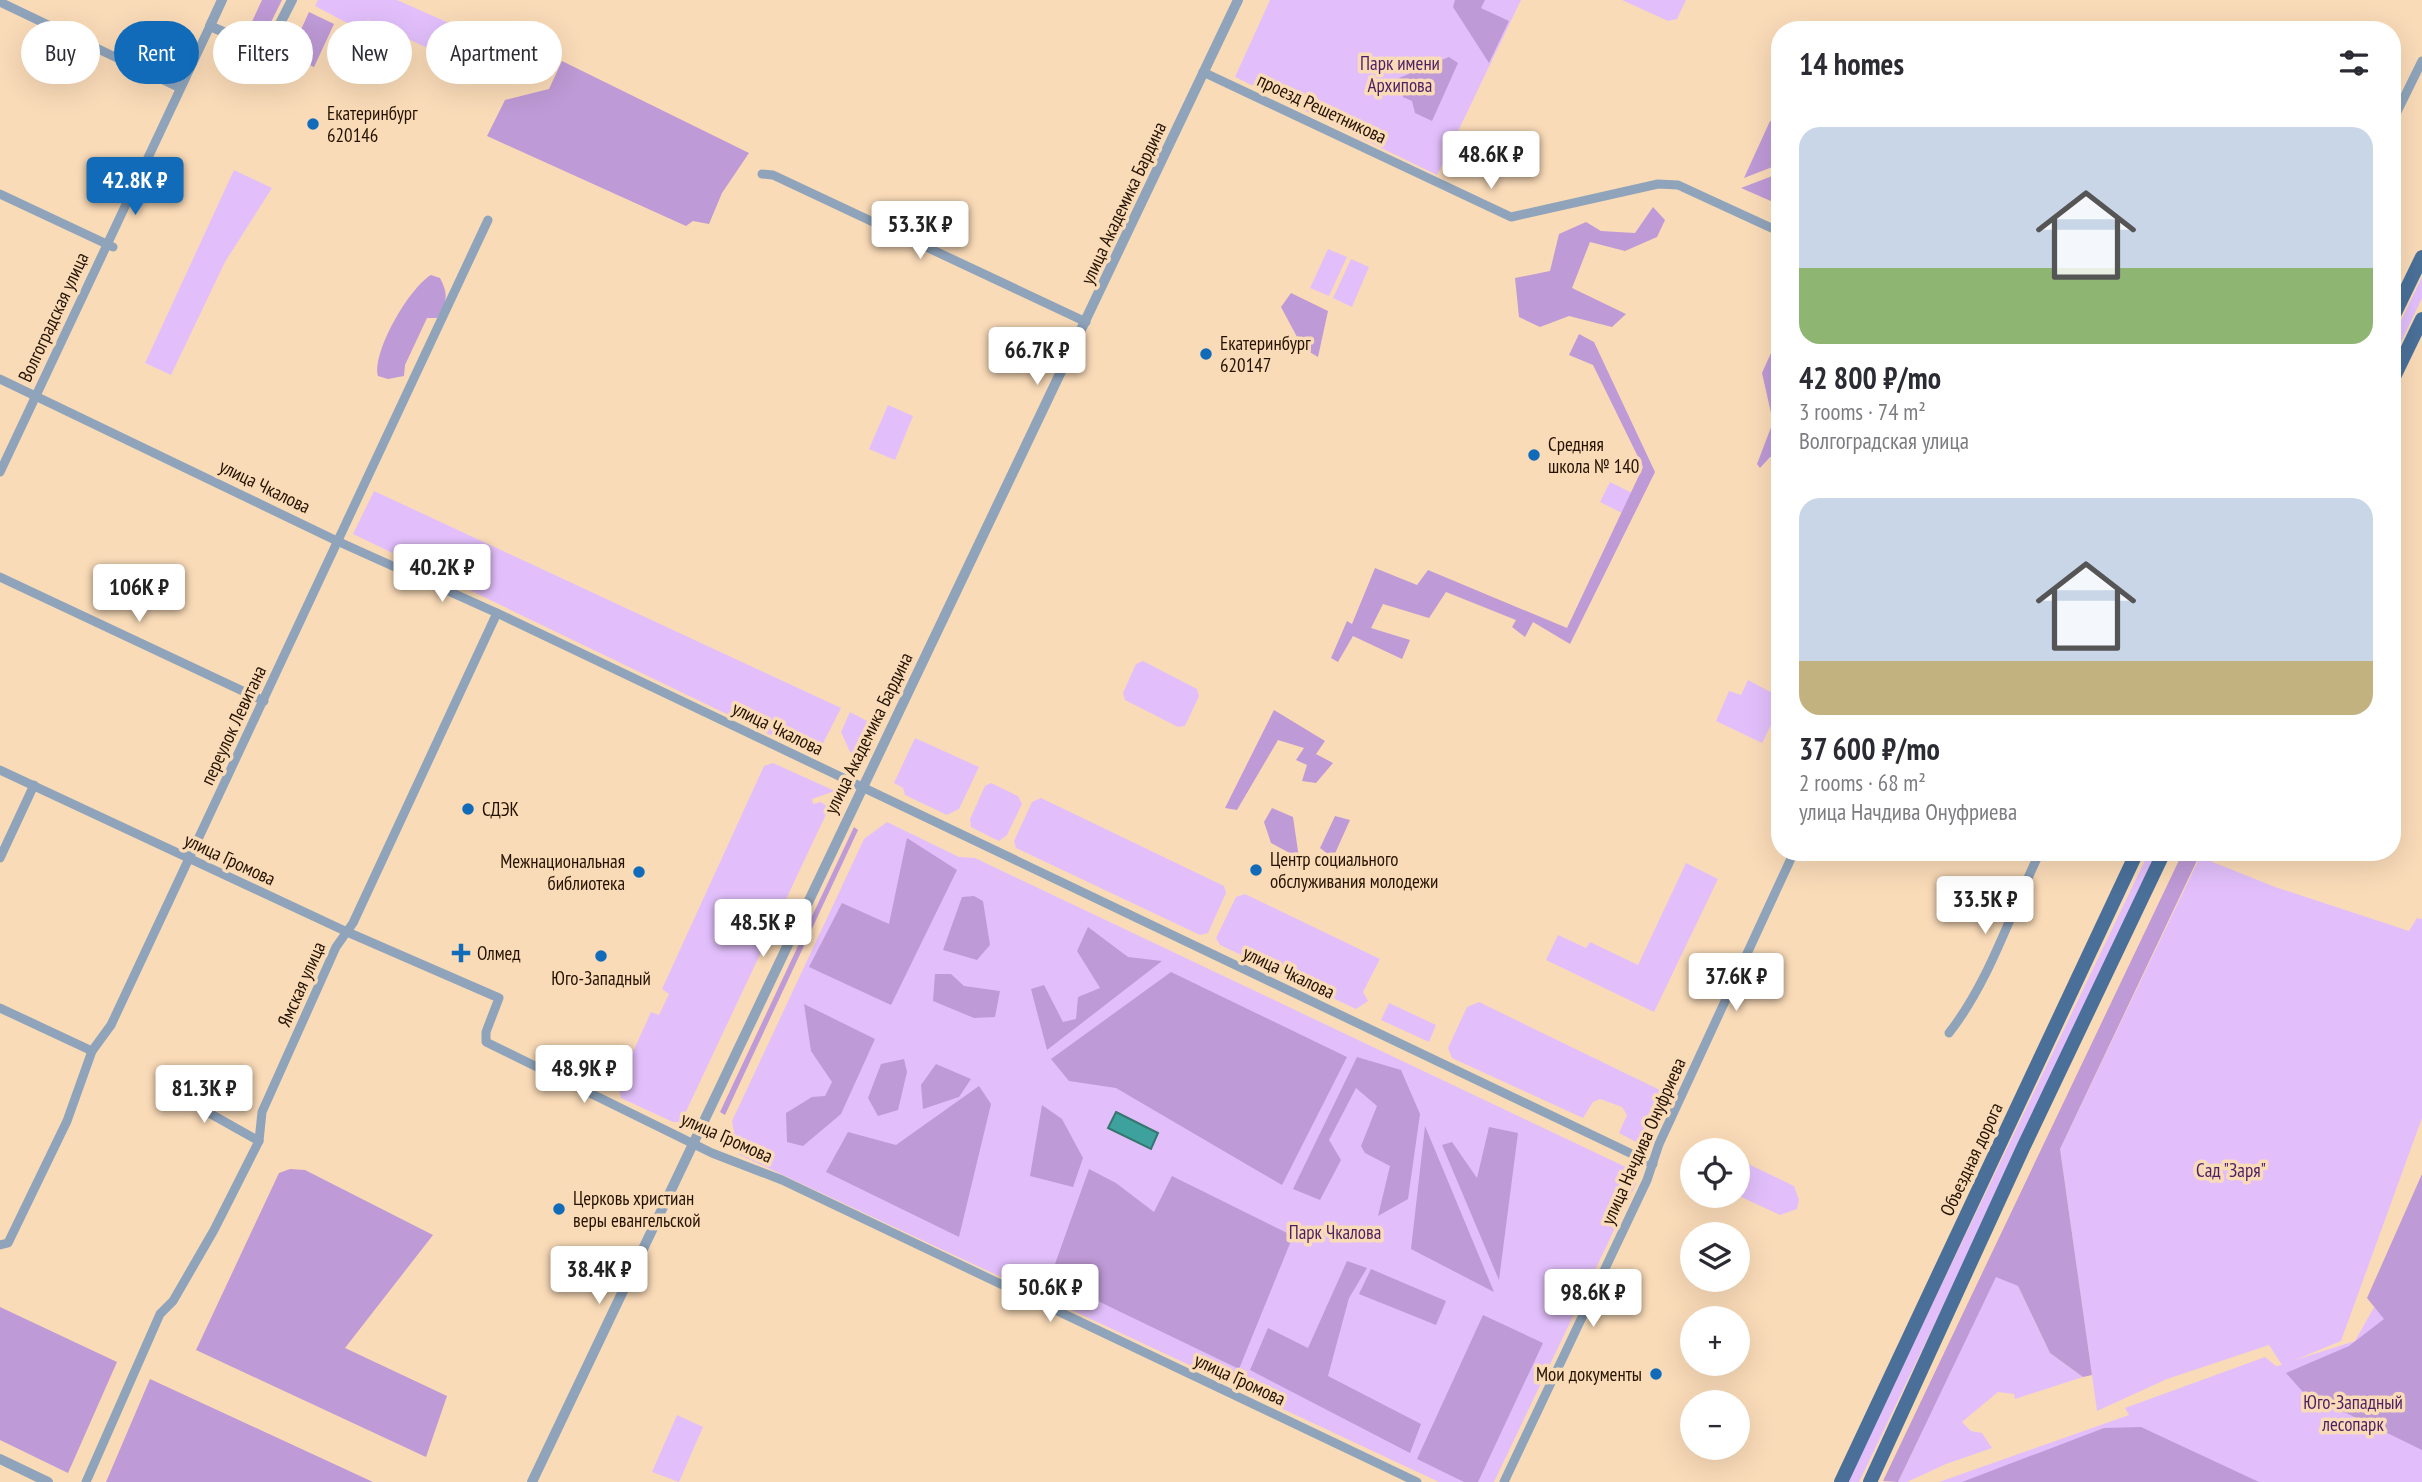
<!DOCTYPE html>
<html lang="en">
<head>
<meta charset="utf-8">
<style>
	:root { --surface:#fff; --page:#f2f2f3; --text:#2b2b33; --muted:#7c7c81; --accent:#126bb8 }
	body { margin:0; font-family:"PT Sans Narrow",sans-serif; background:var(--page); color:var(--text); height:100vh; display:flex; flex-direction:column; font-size:26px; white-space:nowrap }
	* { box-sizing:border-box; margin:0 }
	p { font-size:23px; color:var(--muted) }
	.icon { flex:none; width:38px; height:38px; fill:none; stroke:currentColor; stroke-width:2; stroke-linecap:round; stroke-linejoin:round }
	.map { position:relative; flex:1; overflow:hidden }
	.side { position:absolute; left:1771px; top:21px; width:630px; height:840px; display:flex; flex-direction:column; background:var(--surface); border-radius:28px; box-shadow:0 7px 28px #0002 }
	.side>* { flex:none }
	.guide { position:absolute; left:21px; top:21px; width:665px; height:63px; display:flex; gap:14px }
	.tools { position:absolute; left:1680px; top:1138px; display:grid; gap:14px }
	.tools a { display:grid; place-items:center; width:70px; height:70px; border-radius:50%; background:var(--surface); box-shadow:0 7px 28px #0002; font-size:35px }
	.price { position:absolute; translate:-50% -60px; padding:0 16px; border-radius:7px; background:#fff; color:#222; font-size:23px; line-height:46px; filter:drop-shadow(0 2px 4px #0008) }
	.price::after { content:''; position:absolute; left:50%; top:42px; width:21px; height:16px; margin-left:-10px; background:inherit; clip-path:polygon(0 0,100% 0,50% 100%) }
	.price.on { background:var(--accent); color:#fff }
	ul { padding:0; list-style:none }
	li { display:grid; align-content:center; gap:14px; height:371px; padding:0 28px }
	li span { display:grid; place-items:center; height:217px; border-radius:21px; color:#555 }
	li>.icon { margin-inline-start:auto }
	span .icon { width:126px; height:126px; fill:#fffc; stroke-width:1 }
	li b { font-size:30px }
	h2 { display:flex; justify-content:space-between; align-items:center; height:84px; padding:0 28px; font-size:30px }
	.tag { padding:0 24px; border-radius:32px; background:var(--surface); box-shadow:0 7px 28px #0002; font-size:24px; line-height:63px }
	.tag.on { background:var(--accent); color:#fff }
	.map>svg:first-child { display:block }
</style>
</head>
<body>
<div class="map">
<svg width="2422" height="1482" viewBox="0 0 2422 1482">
	<rect width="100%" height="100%" fill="#fadbb8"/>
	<!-- green -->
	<g fill="#e2bffb">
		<path d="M318,0H397L512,51L507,61L530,73L503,83L393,32L388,42L376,35L369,20L351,25L315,6Z"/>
		<path d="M1270,0H1521L1437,175L1235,77Z"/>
		<path d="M1622,0H1686L1677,19L1668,21Z"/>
		<path d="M234,170L272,188L225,262L171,375L145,363Z"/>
		<path d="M1328,249L1347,257L1329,296L1310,288Z"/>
		<path d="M1351,259L1369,267L1352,307L1333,298Z"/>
		<path d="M2422,277V298L2392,361V340Z"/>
		<path d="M888,405L913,416L895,460L869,449Z"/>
		<path d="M1610,482L1640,497L1630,517L1600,502Z"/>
		<path d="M374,491L841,708L816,757L353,534Z"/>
		<path d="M1143,661L1197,689L1199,696L1185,726L1178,727L1125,700L1123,693L1136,664Z"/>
		<path d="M1748,680L1780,697V707L1762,743L1716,721L1729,691L1741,695Z"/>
		<path d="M850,712L867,721L852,756L841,732Z"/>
		<path d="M915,738L979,767L959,809L947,815L905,795L903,788L894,783Z"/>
		<path d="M773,763L835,791L812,799L813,804L821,802L829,808L681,1122H673L621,1098L618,1085L651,1012L659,1015L669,994L662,989L764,766Z"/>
		<path d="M991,783L1018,796L1022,804L1007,835L999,841L971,827L970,819L985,786Z"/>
		<path d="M1041,798L1224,886L1226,893L1208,933L1200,935L1016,848L1014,841L1032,802Z"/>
		<path d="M887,822L959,857L975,858L1632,1170L1636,1184L1494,1482H1439L738,1154L732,1121L864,839Z"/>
		<path d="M2149,852H2160L1859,1482H1847Z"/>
		<path d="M2200,857L2275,887L2409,931L2417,918L2422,919V1118L2341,1341L2295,1360L2355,1341L2422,1222V1482H1939L2129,1415L2125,1408L2265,1357L2276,1366L2282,1365L2269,1345L2167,1379L2097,1411L2060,1149Z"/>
		<path d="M1686,863L1718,879L1654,1012L1546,960L1558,935L1586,948L1590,942L1638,965Z"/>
		<path d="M1245,894L1380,959L1363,992L1368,1001L1356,1009L1220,945L1216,938L1236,897Z"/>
		<path d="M1479,1002L1662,1091L1638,1143L1619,1133L1627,1115L1622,1107L1600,1099L1593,1102L1583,1118L1452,1058L1448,1048L1467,1007Z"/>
		<path d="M1389,1003L1436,1025L1429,1042L1381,1020Z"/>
		<path d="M1738,1159L1794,1186L1799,1200L1797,1209L1780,1215L1737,1195Z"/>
		<path d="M1996,1276L2018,1286L2050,1353L2083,1377L2015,1399L2014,1394L1998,1392L1962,1422L1971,1431L1982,1433L1992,1448L1946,1464L1907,1482H1898Z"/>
		<path d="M677,1415L703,1427L679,1482L652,1472Z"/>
	</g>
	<!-- forest -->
	<g fill="#be9ad6">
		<path d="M262,0H282L264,36L249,28Z"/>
		<path d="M1455,0H1485L1481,8L1509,21L1489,63L1453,7Z"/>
		<path d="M309,12L334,24L314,67L289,56Z"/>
		<path d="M344,31L371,43L359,68L333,56Z"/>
		<path d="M1449,57L1458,63L1432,121L1415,113L1412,101L1403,97L1399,78Z"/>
		<path d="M562,61L749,153L722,193L709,224L693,221L686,226L487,136L505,100L549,89Z"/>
		<path d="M1770,121L1780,123V164L1744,178Z"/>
		<path d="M1780,173V205L1741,188Z"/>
		<path d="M1653,207L1665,220L1657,237L1625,251L1590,242L1572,288L1626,314L1612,327L1569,316L1540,327L1519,317L1515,278L1550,271L1559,234L1586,222L1601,231L1635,233Z"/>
		<path d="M431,275L440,278C449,295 447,303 437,318H427L405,365L404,376L388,379L378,376C372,352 409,288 431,275Z"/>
		<path d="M1291,293L1328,311L1318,357L1303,348L1281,307Z"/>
		<path d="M1780,333V458L1770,457L1760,468L1757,464L1773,422L1762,373Z"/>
		<path d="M1579,334L1594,342L1655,472L1570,644L1533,622L1525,637L1512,627L1516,620L1446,592L1429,618L1383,604L1371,628L1410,640L1402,659L1353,636L1338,662L1331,658L1347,621L1352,624L1375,568L1417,585L1428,570L1567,628L1643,467L1593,365L1569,355Z"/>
		<path d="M1274,710L1325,741L1316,754L1333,763L1316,783L1302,781L1307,765L1296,760L1304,748L1278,740L1237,810L1225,808Z"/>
		<path d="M1272,808L1293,817L1299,858L1271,843L1264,822Z"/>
		<path d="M1335,816L1350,820L1333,858L1320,848Z"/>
		<path d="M854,827L858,830L725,1115L720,1112Z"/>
		<path d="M907,838L957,870L891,1005L809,967L842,903L889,924Z"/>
		<path d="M2183,852H2201L2060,1149L2092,1375L2083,1377L2050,1353L2018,1286L1996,1277L1898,1482L1883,1481Z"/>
		<path d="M974,896L983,901L990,945L977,960L943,950L962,897Z"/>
		<path d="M1088,927L1128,957L1162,961L1047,1050L1031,989L1044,985L1063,1022L1076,1019L1078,997L1100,988L1077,951Z"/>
		<path d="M1171,972L1347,1057L1282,1185L1116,1088L1069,1081L1051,1059Z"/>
		<path d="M935,974H951L964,986L1000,991L995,1017L974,1018L933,1001Z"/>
		<path d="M804,1004L875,1039L841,1114L803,1146L787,1142L786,1113L812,1097L825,1096L832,1082L811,1051Z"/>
		<path d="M1357,1057L1401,1070L1420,1114L1408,1199L1378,1216L1390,1166L1365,1153L1361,1146L1377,1106L1356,1088L1329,1140L1341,1160L1320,1200L1293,1189Z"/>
		<path d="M904,1059L907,1072L898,1110L878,1116L868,1098L881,1064Z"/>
		<path d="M936,1064L971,1079L959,1097L923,1109L921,1085Z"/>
		<path d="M979,1086L991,1104L959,1237L826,1172L848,1132L896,1145Z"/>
		<path d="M1042,1105L1062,1119L1083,1158L1073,1187L1030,1176Z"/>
		<path d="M1425,1126L1494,1292L1411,1249Z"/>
		<path d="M1489,1127L1518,1133L1499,1280L1442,1145L1452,1142L1477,1178Z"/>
		<path d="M290,1169L305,1170L433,1235L345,1348L447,1396L426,1457L196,1350L279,1173Z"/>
		<path d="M1089,1169L1116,1183L1154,1212L1172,1176L1293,1236L1239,1369L1050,1278Z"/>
		<path d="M2422,1174V1450L2303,1392L2286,1373L2349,1346L2384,1319L2367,1298Z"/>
		<path d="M1347,1261L1367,1268L1349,1298L1328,1376L1421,1424L1410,1453L1250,1370L1268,1328L1308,1348Z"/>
		<path d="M1371,1269L1446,1301L1436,1325L1359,1294Z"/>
		<path d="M0,1307L117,1362L68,1473L0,1440Z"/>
		<path d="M1483,1315L1543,1343L1478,1482H1464L1417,1459Z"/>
		<path d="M150,1379L373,1482H106Z"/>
		<path d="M2141,1427L2259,1482H1962L2104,1428Z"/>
	</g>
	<!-- water -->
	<path fill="#3da19d" stroke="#36766e" stroke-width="2" d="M1116,1112L1158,1133L1151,1149L1108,1128Z"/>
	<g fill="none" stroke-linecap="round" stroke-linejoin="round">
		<!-- minor -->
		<g stroke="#8fa4bb" stroke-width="9">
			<path d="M0,2L180,88"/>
			<path d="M1203,72L1511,217L1658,184L1678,185L1780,232"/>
			<path d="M2392,122L2422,61"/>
			<path d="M762,174L773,175L1086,322"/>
			<path d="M0,194L113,247"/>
			<path d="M0,379L337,541L497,613L1653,1164"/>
			<path d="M0,472L210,26"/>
			<path d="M0,577L264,701"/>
			<path d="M0,770L345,931L499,998L486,1032V1042L712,1153L782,1180L1417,1482"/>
			<path d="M0,858L34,785"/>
			<path d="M0,1008L92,1051"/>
			<path d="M1949,1033C1990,981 2011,911 2040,852"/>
			<path d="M161,1086L259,1141"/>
			<path d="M0,1245L8,1243L67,1121L92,1051L111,1025L488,220"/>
			<path d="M86,1482L160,1314L173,1301L214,1230L259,1141L262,1112L336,947L353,923L497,613"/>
			<path d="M1504,1482L1647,1180L1659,1144L1794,852"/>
		</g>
		<!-- tertiary -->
		<g stroke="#8fa4bb" stroke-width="10">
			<path d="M222,0L210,26L266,51L292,0"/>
			<path d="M0,1459L48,1482"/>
			<path d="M532,1482L1238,0"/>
		</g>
		<!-- primary -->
		<g stroke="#4a7099" stroke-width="14">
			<path d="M2392,319L2422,257"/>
			<path d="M2392,381L2422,319"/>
			<path d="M1841,1482L2137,852"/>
			<path d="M1870,1482L2023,1148L2164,852"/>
		</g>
	</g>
	<!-- markers -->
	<g fill="#126bb8" stroke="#fadbb8" stroke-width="2.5">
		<circle cx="313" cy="124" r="7"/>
		<circle cx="1206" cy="354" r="7"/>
		<circle cx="1534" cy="455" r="7"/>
		<circle cx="468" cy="809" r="7"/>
		<circle cx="1256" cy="870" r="7"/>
		<circle cx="639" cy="872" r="7"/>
		<path d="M457.5 942.5h7v7h7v7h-7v7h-7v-7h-7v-7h7z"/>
		<circle cx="601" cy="956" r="7"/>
		<circle cx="559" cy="1209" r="7"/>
		<circle cx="1656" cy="1374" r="7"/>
	</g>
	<g text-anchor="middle" stroke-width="7" stroke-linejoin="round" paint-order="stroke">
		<!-- park labels -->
		<g font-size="19" fill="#4c1f65" stroke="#fadbb8">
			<text x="1400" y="70">Парк имени<tspan x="1400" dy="22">Архипова</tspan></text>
			<text x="2231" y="1177">Сад "Заря"</text>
			<text x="1335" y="1239">Парк Чкалова</text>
			<text x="2353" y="1409">Юго-Западный<tspan x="2353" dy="22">лесопарк</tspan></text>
		</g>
		<!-- street labels -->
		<g font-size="19" fill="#241200" stroke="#fadbb8">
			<text transform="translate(1322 108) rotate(25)" y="7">проезд Решетникова</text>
			<text transform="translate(1123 203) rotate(-65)" y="7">улица Академика Бардина</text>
			<text transform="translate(53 317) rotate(-65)" y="7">Волгоградская улица</text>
			<text transform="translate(265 486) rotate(26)" y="7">улица Чкалова</text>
			<text transform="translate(233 725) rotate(-65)" y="7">переулок Левитана</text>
			<text transform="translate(778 728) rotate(26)" y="7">улица Чкалова</text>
			<text transform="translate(868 733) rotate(-64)" y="7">улица Академика Бардина</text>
			<text transform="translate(230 859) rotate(25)" y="7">улица Громова</text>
			<text transform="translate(1289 972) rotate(25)" y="7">улица Чкалова</text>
			<text transform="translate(301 984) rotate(-66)" y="7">Ямская улица</text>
			<text transform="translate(727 1137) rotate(24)" y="7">улица Громова</text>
			<text transform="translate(1643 1141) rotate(-66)" y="7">улица Начдива Онуфриева</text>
			<text transform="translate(1971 1159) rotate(-65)" y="7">Объездная дорога</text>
			<text transform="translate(1240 1379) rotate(25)" y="7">улица Громова</text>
		</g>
		<!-- poi labels -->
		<g font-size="19" fill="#241200" stroke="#fadbb8" text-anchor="start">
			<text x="327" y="120">Екатеринбург<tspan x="327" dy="22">620146</tspan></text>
			<text x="1220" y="350">Екатеринбург<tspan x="1220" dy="22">620147</tspan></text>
			<text x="1548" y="451">Средняя<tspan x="1548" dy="22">школа № 140</tspan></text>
			<text x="482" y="816">СДЭК</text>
			<text x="1270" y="866">Центр социального<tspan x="1270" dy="22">обслуживания молодежи</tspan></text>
			<text x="625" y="868" text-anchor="end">Межнациональная<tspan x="625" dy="22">библиотека</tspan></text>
			<text x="477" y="960">Олмед</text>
			<text x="601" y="985" text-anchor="middle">Юго-Западный</text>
			<text x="573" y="1205">Церковь христиан<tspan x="573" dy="22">веры евангельской</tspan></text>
			<text x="1642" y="1381" text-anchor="end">Мои документы</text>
		</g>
	</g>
</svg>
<div class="tools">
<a><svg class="icon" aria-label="locate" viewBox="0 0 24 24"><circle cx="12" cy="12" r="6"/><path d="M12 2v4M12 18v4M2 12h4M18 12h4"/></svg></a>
<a><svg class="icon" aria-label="layers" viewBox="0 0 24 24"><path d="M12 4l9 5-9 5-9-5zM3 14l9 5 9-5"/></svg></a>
<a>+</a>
<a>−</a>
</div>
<b class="price" style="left:1491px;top:191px">48.6K ₽</b>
<b class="price on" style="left:135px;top:217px">42.8K ₽</b>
<b class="price" style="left:920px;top:261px">53.3K ₽</b>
<b class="price" style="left:1037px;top:387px">66.7K ₽</b>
<b class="price" style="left:442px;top:604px">40.2K ₽</b>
<b class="price" style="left:139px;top:624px">106K ₽</b>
<b class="price" style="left:1985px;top:936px">33.5K ₽</b>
<b class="price" style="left:763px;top:959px">48.5K ₽</b>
<b class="price" style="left:1736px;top:1013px">37.6K ₽</b>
<b class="price" style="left:584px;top:1105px">48.9K ₽</b>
<b class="price" style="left:204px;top:1125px">81.3K ₽</b>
<b class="price" style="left:599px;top:1306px">38.4K ₽</b>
<b class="price" style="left:1050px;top:1324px">50.6K ₽</b>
<b class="price" style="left:1593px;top:1329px">98.6K ₽</b>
<div class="guide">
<a class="tag">Buy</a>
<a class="tag on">Rent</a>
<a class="tag">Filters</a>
<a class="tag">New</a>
<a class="tag">Apartment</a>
</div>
<section class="side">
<h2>14 homes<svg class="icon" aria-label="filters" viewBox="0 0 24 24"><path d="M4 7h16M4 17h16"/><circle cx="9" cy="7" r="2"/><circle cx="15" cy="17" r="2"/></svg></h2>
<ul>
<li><span style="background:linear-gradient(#c9d6e8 65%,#8fb573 0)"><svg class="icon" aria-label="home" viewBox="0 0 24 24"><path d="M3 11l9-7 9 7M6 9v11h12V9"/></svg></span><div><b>42 800 ₽/mo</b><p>3 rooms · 74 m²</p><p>Волгоградская улица</p></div></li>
<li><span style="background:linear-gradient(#c9d6e8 75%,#c2b280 0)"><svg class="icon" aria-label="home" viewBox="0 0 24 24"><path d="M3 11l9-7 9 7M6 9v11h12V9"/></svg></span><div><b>37 600 ₽/mo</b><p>2 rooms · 68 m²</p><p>улица Начдива Онуфриева</p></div></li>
</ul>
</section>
</div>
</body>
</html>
